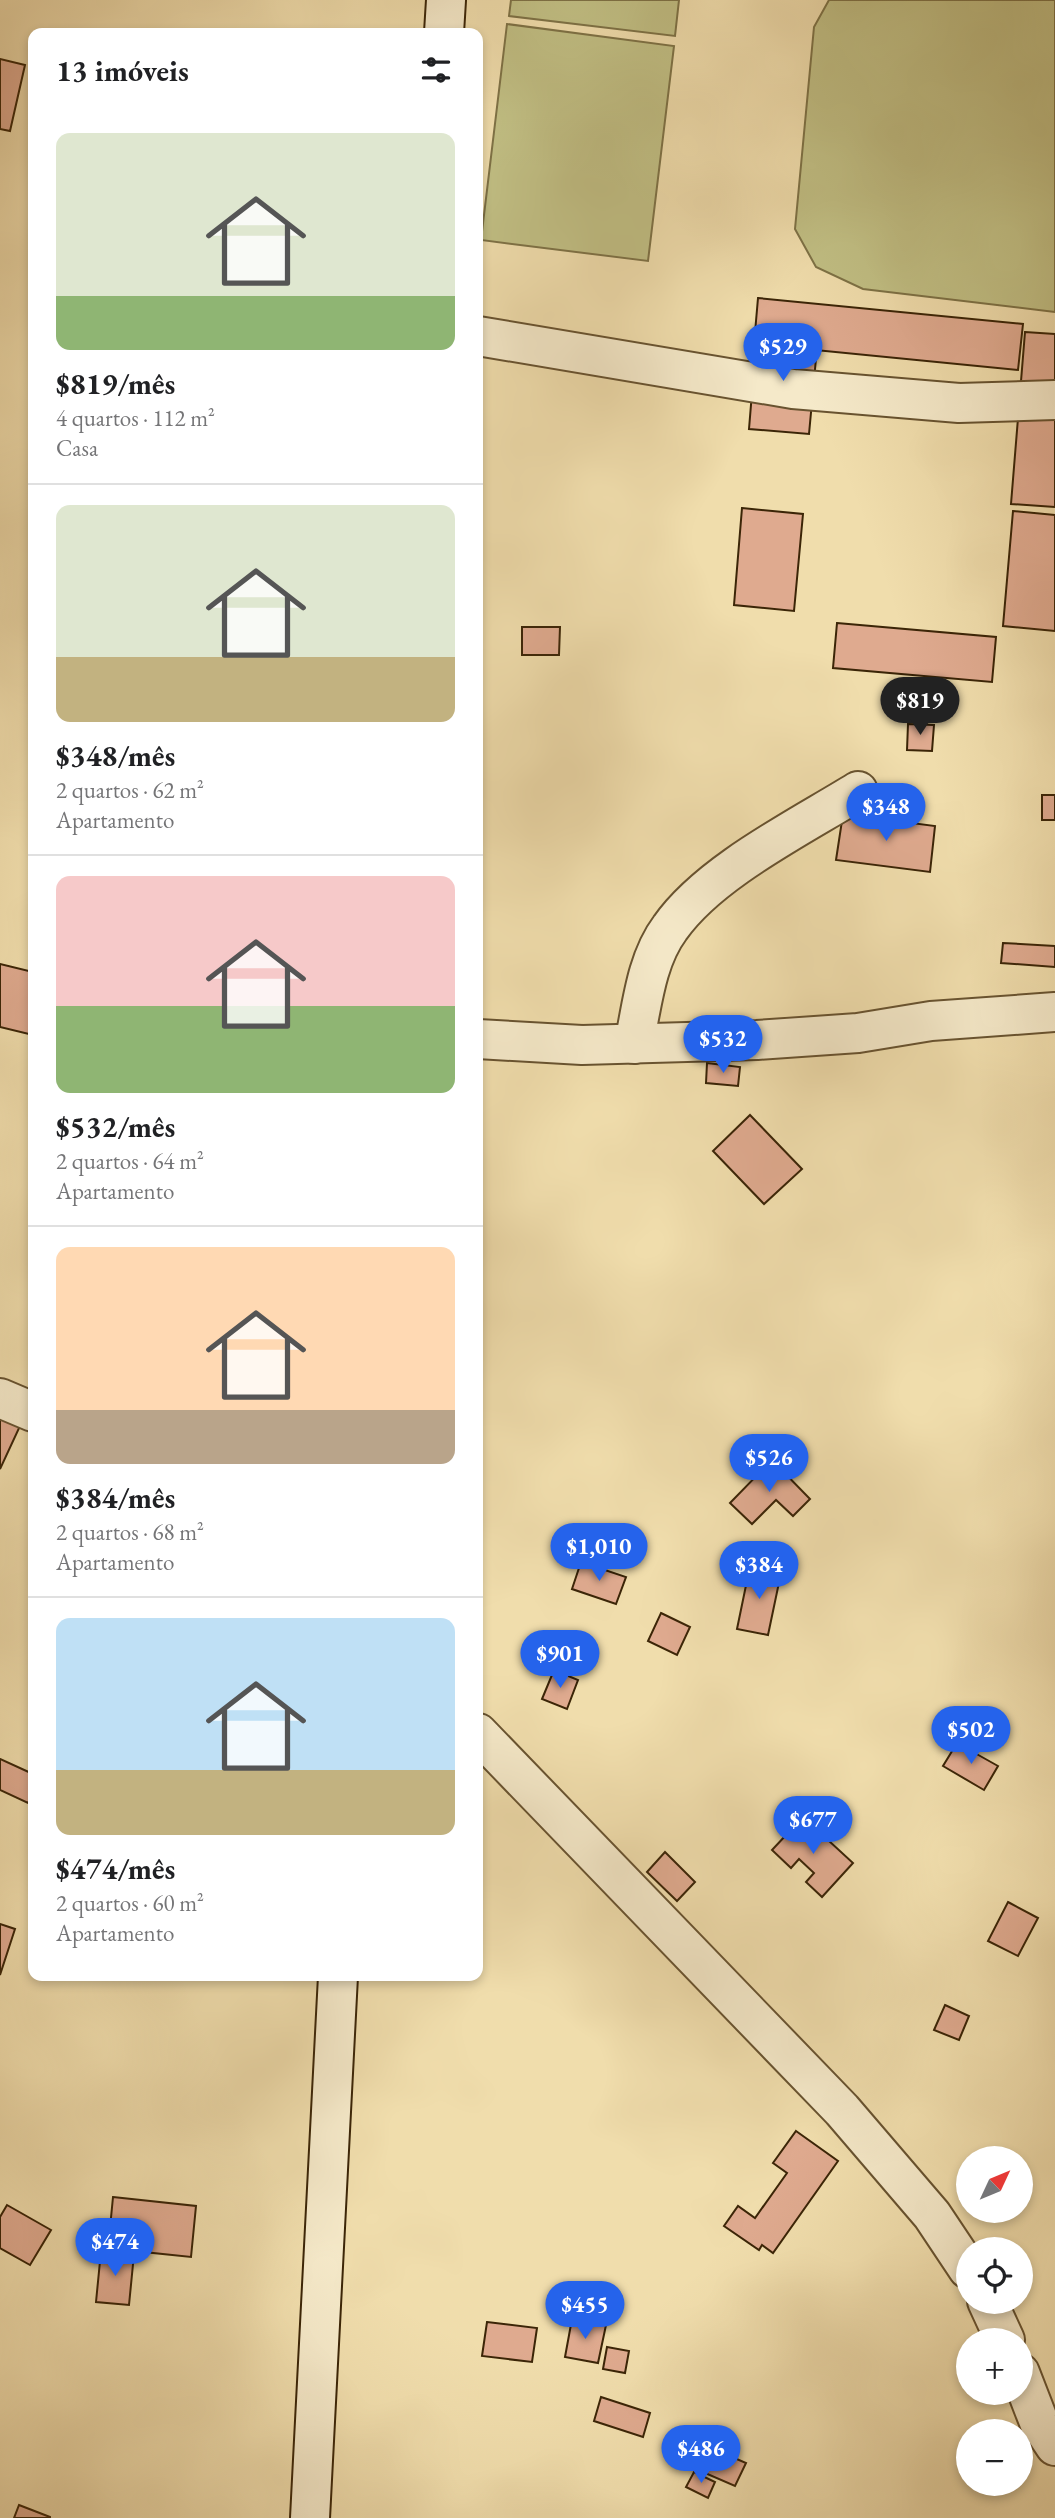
<!DOCTYPE html>
<html lang="pt">
<head>
<meta charset="utf-8">
<style>
	:root { --surface:#fff; --page:#f6f6f6; --text:#202124; --muted:#757577; --line:#e0e0e0; --accent:#2563eb }
	body { margin:0; font-family:"EB Garamond",serif; background:var(--page); color:var(--text); height:100vh; display:flex; flex-direction:column; font-size:26px; white-space:nowrap }
	* { box-sizing:border-box; margin:0 }
	p { font-size:23px; color:var(--muted) }
	.icon { flex:none; width:38px; height:38px; fill:none; stroke:currentColor; stroke-width:2; stroke-linecap:round; stroke-linejoin:round }
	.map { position:relative; flex:1; overflow:hidden }
	.sheet { position:absolute; left:28px; top:28px; width:455px; height:1953px; display:flex; flex-direction:column; background:var(--surface); border-radius:14px; box-shadow:0 4px 10px #0003 }
	.sheet>* { flex:none }
	.needle { width:46px; rotate:46deg }
	.fabs { position:absolute; left:956px; top:2146px; display:grid; gap:14px }
	.fabs a { display:grid; place-items:center; width:77px; height:77px; border-radius:50%; background:var(--surface); box-shadow:0 4px 10px #0003; font-size:35px }
	.price { position:absolute; translate:-50% -60px; padding:0 16px; border-radius:24px; background:var(--accent); color:#fff; font-size:23px; line-height:46px; filter:drop-shadow(0 2px 4px #0008) }
	.price::after { content:''; position:absolute; left:50%; top:42px; width:21px; height:16px; margin-left:-10px; background:inherit; clip-path:polygon(0 0,100% 0,50% 100%) }
	.price.on { background:#222; color:#fff }
	ul { padding:0; list-style:none }
	li { display:grid; align-content:center; gap:14px; height:371px; padding:0 28px }
	li+li { border-top:2px solid var(--line) }
	li span { display:grid; place-items:center; height:217px; border-radius:14px; color:#555 }
	li>.icon { margin-inline-start:auto }
	span .icon { width:126px; height:126px; fill:#fffc; stroke-width:1 }
	li b { font-size:30px }
	h2 { display:flex; justify-content:space-between; align-items:center; height:84px; padding:0 28px; font-size:30px }
	.map>svg:first-child { display:block }
</style>
</head>
<body>
<div class="map">
<svg width="1055" height="2518" viewBox="0 0 1055 2518">
	<rect width="100%" height="100%" fill="#f0ddac"/>
	<filter id="stains"><feTurbulence type="fractalNoise" baseFrequency=".00286" numOctaves="4"/><feColorMatrix values="0 0 0 0 .2 0 0 0 0 .09 0 0 0 0 .02 0 0 0 .5 -.17"/></filter>
	<radialGradient id="worn" r=".72"><stop offset=".6" stop-color="#630" stop-opacity="0"/><stop offset="1" stop-color="#630" stop-opacity=".3"/></radialGradient>
	<!-- green -->
	<g fill="#c1bf84" stroke="#7e7246" stroke-width="2">
		<path d="M511,0H679L675,36L509,16Z"/>
		<path d="M829,0H1055V312L863,289L816,267L795,229L814,27Z"/>
		<path d="M507,24L674,46L648,261L481,240Z"/>
	</g>
	<!-- building -->
	<g fill="#dfaa8f" stroke="#3b2507" stroke-width="2">
		<path d="M0,59L25,65L10,131L0,129Z"/>
		<path d="M758,298L1023,324L1018,370L754,344Z"/>
		<path d="M757,332L818,337L809,434L749,429Z"/>
		<path d="M1025,332L1055,334V507L1011,504Z"/>
		<path d="M742,508L803,514L794,611L734,605Z"/>
		<path d="M1013,511L1055,515V631L1003,626Z"/>
		<path d="M837,623L996,637L992,682L833,668Z"/>
		<path d="M522,627H560L559,655H522Z"/>
		<path d="M908,724L934,725L932,751L907,750Z"/>
		<rect x="1042" y="795" width="13" height="25"/>
		<path d="M843,814L935,826L930,872L836,860Z"/>
		<path d="M1003,943L1055,946V967L1001,963Z"/>
		<path d="M0,964L33,972V1035L0,1027Z"/>
		<path d="M707,1063L740,1067L738,1086L706,1083Z"/>
		<path d="M750,1115L802,1169L764,1204L713,1151Z"/>
		<path d="M0,1416L20,1426L0,1469Z"/>
		<path d="M772,1460L810,1499L793,1516L776,1500L752,1524L730,1503Z"/>
		<path d="M581,1562L626,1577L616,1604L572,1589Z"/>
		<path d="M750,1566L781,1573L768,1635L737,1629Z"/>
		<path d="M661,1613L690,1627L677,1655L648,1641Z"/>
		<path d="M554,1670L578,1680L567,1709L542,1699Z"/>
		<path d="M957,1743L998,1766L984,1790L943,1766Z"/>
		<path d="M0,1759L33,1774V1793L28,1803L0,1790Z"/>
		<path d="M803,1817L853,1863L822,1897L806,1882L814,1873L799,1859L791,1868L772,1850Z"/>
		<path d="M665,1852L695,1882L677,1901L647,1872Z"/>
		<path d="M1008,1902L1038,1918L1018,1956L988,1941Z"/>
		<path d="M0,1924L15,1929L0,1975Z"/>
		<path d="M945,2005L969,2016L959,2040L934,2030Z"/>
		<path d="M796,2131L838,2161L773,2253L762,2245L759,2250L724,2226L738,2206L755,2218L787,2173L773,2163Z"/>
		<path d="M113,2197L196,2206L191,2257L144,2252L146,2232L110,2228Z"/>
		<path d="M7,2205L51,2230L30,2265L0,2248V2217Z"/>
		<path d="M101,2251L134,2254L129,2305L96,2302Z"/>
		<path d="M572,2319L606,2325L598,2363L565,2357Z"/>
		<path d="M487,2322L537,2328L532,2362L482,2356Z"/>
		<path d="M607,2347L629,2351L625,2373L603,2369Z"/>
		<path d="M601,2397L650,2413L643,2437L594,2421Z"/>
		<path d="M716,2450L746,2463L735,2486L705,2473Z"/>
		<path d="M694,2472L715,2482L708,2498L686,2487Z"/>
		<path d="M19,2505L50,2517V2518H14Z"/>
	</g>
	<g fill="none" stroke-linecap="round" stroke-linejoin="round">
		<defs>
			<g id="street">
				<path d="M478,336L793,389L959,403L1055,400"/>
				<path d="M478,1039L582,1045L757,1040L858,1033L931,1021L1055,1012"/>
				<path d="M634,1044C642,1006 646,960 670,928C709,872 800,827 858,791"/>
				<path d="M0,1398L33,1412"/>
				<path d="M478,1733L842,2110L932,2215L968,2269"/>
				<path d="M987,2301L1005,2340"/>
				<path d="M1020,2373L1039,2422L1055,2446"/>
			</g>
			<g id="secondary">
				<path d="M444,33L446,0"/>
				<path d="M310,2518L338,1976"/>
			</g>
		</defs>
		<!-- street casing -->
		<use href="#street" stroke="#685330" stroke-width="42"/>
		<!-- secondary casing -->
		<use href="#secondary" stroke="#3b2507" stroke-width="42"/>
		<!-- street -->
		<use href="#street" stroke="#f5e9c9" stroke-width="38"/>
		<!-- secondary -->
		<use href="#secondary" stroke="#f5e9c9" stroke-width="38"/>
	</g>
	<rect width="100%" height="100%" filter="url(#stains)"/>
	<rect width="100%" height="100%" fill="url(#worn)"/>
</svg>
<div class="fabs">
<a><svg class="needle" viewBox="-14 -14 28 28"><path d="M0-13l5 13h-10z" fill="#e53935"/><path d="M0 13l5-13h-10z" fill="#757577"/></svg></a>
<a><svg class="icon" aria-label="locate" viewBox="0 0 24 24"><circle cx="12" cy="12" r="6"/><path d="M12 2v4M12 18v4M2 12h4M18 12h4"/></svg></a>
<a>+</a>
<a>−</a>
</div>
<b class="price" style="left:783px;top:383px">$529</b>
<b class="price on" style="left:920px;top:737px">$819</b>
<b class="price" style="left:886px;top:843px">$348</b>
<b class="price" style="left:723px;top:1075px">$532</b>
<b class="price" style="left:769px;top:1494px">$526</b>
<b class="price" style="left:599px;top:1583px">$1,010</b>
<b class="price" style="left:759px;top:1601px">$384</b>
<b class="price" style="left:560px;top:1690px">$901</b>
<b class="price" style="left:971px;top:1766px">$502</b>
<b class="price" style="left:813px;top:1856px">$677</b>
<b class="price" style="left:115px;top:2278px">$474</b>
<b class="price" style="left:585px;top:2341px">$455</b>
<b class="price" style="left:701px;top:2485px">$486</b>
<section class="sheet">
<h2>13 imóveis<svg class="icon" aria-label="filters" viewBox="0 0 24 24"><path d="M4 7h16M4 17h16"/><circle cx="9" cy="7" r="2"/><circle cx="15" cy="17" r="2"/></svg></h2>
<ul>
<li><span style="background:linear-gradient(#dfe7d0 75%,#8fb573 0)"><svg class="icon" aria-label="home" viewBox="0 0 24 24"><path d="M3 11l9-7 9 7M6 9v11h12V9"/></svg></span><div><b>$819/mês</b><p>4 quartos · 112 m²</p><p>Casa</p></div></li>
<li><span style="background:linear-gradient(#dfe7d0 70%,#c2b280 0)"><svg class="icon" aria-label="home" viewBox="0 0 24 24"><path d="M3 11l9-7 9 7M6 9v11h12V9"/></svg></span><div><b>$348/mês</b><p>2 quartos · 62 m²</p><p>Apartamento</p></div></li>
<li><span style="background:linear-gradient(#f6c9c9 60%,#8fb573 0)"><svg class="icon" aria-label="home" viewBox="0 0 24 24"><path d="M3 11l9-7 9 7M6 9v11h12V9"/></svg></span><div><b>$532/mês</b><p>2 quartos · 64 m²</p><p>Apartamento</p></div></li>
<li><span style="background:linear-gradient(#ffd9b3 75%,#b9a48a 0)"><svg class="icon" aria-label="home" viewBox="0 0 24 24"><path d="M3 11l9-7 9 7M6 9v11h12V9"/></svg></span><div><b>$384/mês</b><p>2 quartos · 68 m²</p><p>Apartamento</p></div></li>
<li><span style="background:linear-gradient(#bfe0f5 70%,#c2b280 0)"><svg class="icon" aria-label="home" viewBox="0 0 24 24"><path d="M3 11l9-7 9 7M6 9v11h12V9"/></svg></span><div><b>$474/mês</b><p>2 quartos · 60 m²</p><p>Apartamento</p></div></li>
</ul>
</section>
</div>
</body>
</html>
